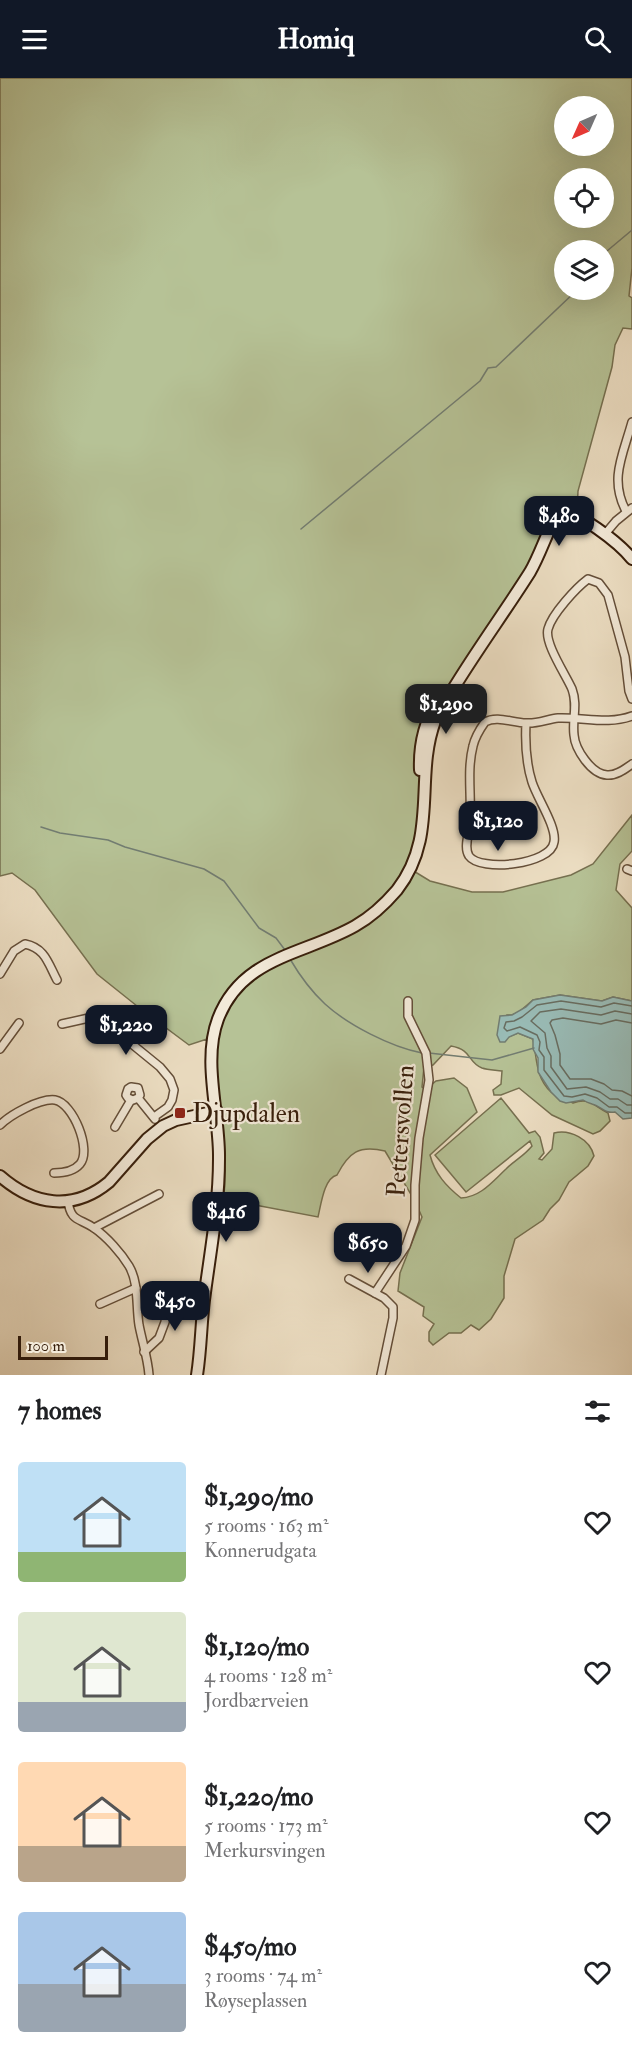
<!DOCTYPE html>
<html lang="en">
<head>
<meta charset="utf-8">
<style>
	:root { --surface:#fff; --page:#f2f2f2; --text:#202124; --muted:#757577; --accent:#111827 }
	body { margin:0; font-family:"IM FELL Double Pica",serif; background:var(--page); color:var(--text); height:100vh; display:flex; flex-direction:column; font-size:22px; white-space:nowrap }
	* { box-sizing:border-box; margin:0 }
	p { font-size:20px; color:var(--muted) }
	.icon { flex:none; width:33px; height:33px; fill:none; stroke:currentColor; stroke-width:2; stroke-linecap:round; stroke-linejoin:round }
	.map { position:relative; height:1297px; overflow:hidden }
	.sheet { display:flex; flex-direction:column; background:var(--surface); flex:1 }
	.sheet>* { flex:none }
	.needle { width:39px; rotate:225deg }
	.buttons { position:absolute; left:554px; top:18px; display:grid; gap:12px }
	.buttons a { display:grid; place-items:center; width:60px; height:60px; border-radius:50%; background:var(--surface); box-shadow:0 6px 24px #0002; font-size:30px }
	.scale { position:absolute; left:18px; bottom:15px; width:90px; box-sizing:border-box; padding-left:6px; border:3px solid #371e0b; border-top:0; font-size:16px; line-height:21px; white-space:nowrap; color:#371e0b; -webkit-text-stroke:4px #f3ead9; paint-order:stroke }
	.price { position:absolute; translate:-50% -51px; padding:0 14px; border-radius:12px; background:var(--accent); color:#fff; font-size:20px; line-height:39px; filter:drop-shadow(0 2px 3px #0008) }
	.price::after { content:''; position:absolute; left:50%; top:36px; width:18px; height:14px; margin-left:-9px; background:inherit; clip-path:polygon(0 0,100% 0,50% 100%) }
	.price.active { background:#222; color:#fff }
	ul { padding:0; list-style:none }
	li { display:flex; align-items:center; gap:18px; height:150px; padding:0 18px }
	li span { display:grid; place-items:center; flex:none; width:168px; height:120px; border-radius:6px; color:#555 }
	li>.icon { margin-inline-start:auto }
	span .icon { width:72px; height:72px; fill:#fffc; stroke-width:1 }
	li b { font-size:26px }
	h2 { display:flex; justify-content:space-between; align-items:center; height:72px; padding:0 18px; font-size:26px }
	header { display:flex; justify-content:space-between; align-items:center; height:78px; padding:0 18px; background:var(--accent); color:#fff; font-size:27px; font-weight:700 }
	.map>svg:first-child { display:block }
</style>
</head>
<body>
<header><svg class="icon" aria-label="menu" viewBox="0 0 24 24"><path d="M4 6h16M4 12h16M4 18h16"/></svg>Homiq<svg class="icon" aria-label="search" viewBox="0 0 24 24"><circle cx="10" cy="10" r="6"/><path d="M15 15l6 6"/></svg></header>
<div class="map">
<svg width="632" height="1297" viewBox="0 0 632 1297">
	<rect width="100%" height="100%" fill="#eddfc4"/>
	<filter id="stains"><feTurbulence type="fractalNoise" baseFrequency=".00333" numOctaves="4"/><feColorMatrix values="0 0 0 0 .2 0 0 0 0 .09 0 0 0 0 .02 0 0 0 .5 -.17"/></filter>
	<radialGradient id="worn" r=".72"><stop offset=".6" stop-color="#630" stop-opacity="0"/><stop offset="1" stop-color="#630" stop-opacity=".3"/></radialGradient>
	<!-- green -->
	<path fill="#b6c296" stroke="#767050" stroke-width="1.5" fill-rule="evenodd" d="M0,0H632V190L629,218L632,220V251L623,250L615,267L612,289L578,413L577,433L562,427L540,476L440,624L412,792L430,803L472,814H503L571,797L593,786L632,737V773L620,786L616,812L632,830V923L613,919L602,923L560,917L533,922L519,934L512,937H507L508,959L518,955L533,961C537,979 535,999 551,1014C557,1019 566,1022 573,1025C590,1019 594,1028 608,1035L610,1043L600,1053L593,1056L552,1037L519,1010L501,1017H494L493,1012L501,1006L502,993C496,992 488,992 482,990C467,984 473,972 451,968L433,987L424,989L422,1009L426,1011L436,1003L454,1000L467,1010L477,1034L430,1077C435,1096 446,1108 461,1120C481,1119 493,1103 506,1091C515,1082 524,1078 532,1068L530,1063L466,1114L435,1077L501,1020L529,1055L535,1053L540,1059L544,1075L539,1081L542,1082L552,1071L554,1055C570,1051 590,1061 594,1078L588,1088L569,1104L559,1122L550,1131L543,1142L515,1161L504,1198V1220L491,1241L479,1252L471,1247L461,1255H449L433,1267L429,1263V1254L434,1246L423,1238L424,1229L398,1213L400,1195L422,1139L415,1123L385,1073C359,1067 349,1074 337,1097C324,1100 321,1127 318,1139L255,1127L223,1124C231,1070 216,1015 207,961L189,967L142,932L97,896L35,812L12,795L0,798ZM564,28H603V68H564ZM564,100H603V140H564ZM564,172H603V212H564Z"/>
	<!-- water -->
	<path fill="#99bcb7" stroke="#727d72" stroke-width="1.5" d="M560,917L602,923L613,919L632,923V1040L623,1041L615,1034C604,1036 601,1028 592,1026C589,1025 586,1024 583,1022L566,1025L560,1023L551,1014L538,994V980L533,971V961L518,955L509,959L505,964H500L497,957L500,938L512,937L526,929L533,922Z"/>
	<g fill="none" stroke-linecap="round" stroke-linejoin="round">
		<!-- shore -->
		<g stroke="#686d61" stroke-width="1.5">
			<path d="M632,928L614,925L601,929L561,923L537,927L522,939L514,943L506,944L504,950L507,953L520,949L537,957L540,964L539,972L544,979V992L564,1018L572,1019L585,1016L597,1020L609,1029H617L625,1035H632"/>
			<path d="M632,936L615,933L601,937L561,931L540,934L531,943L545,955L547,970L551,978V989L567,1011L586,1009L600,1014L610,1021H618L627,1027H632"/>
			<path d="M632,945L616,942L601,946L563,940L552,942L550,945L555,957L560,976V987L570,1001H591L604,1006L612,1012L622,1013L632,1018"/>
		</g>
		<!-- stream -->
		<g stroke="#727d72" stroke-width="1.5">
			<path d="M603,181L607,173L632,152"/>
			<path d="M301,451L480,303L488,290L496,289L577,212"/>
			<path d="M41,749L60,755L108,762L125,769L204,791L224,803L259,850L276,860L285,872"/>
			<path d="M290,881C300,898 311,913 325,926C348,947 391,969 422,975"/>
			<path d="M429,975L492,982L534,970"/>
		</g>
		<defs>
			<g id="street">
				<path d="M626,433C609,401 623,377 632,344"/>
				<path d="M605,456L616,443L632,430"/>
				<path d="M632,621L629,613L625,579L608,517L599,505L588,501C576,510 552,536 548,551C544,565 566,597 572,611C578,627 572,641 574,657C575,671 591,696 607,697C616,698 625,691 632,686"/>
				<path d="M526,645C525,665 526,685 532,704C537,720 557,749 554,764C551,787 480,794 469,778C464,770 468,759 469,751C473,724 466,695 473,668C475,659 480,651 485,644C497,637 513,645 526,645C537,646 548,641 558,640C584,639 608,647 632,638"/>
				<path d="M627,791L632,793"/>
				<path d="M0,896L14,873L25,866C45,870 48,885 57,902"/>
				<path d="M62,946L102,937L122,958L160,989L170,1001L174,1012L172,1022L168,1029L154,1039"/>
				<path d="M0,971L19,945"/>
				<path d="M138,1020L133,1022L128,1020L126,1017L128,1011L131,1009L138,1010L140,1017L138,1020L155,1041"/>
				<path d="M0,1047C10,1037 40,1020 55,1022C73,1025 92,1072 80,1086C74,1093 63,1095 54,1095"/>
				<path d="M115,1049L131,1022"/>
				<path d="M68,1122C70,1144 80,1140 94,1150C107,1159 121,1175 129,1188C139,1205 136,1228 139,1247C142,1263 148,1281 149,1297"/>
				<path d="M94,1150L159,1116"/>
				<path d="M349,1201L384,1220L393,1229V1240L381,1297"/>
				<path d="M375,1215L406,1168L415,1142V1107L419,1060L429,1002L426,975L408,938V923"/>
				<path d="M100,1226L136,1210"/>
				<path d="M144,1274L159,1260L165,1244L168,1215"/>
			</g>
			<g id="secondary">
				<path d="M420,692C419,667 424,645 437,624"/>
				<path d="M0,1098C33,1127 73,1134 109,1104L147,1061L163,1048L176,1042L217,1033"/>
				<path d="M197,1297C201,1272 201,1247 204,1222C210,1175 219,1129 219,1081C220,1037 202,983 218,941C242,878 304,877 355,848C371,839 385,826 397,812C439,758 414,700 435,643C440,630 448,619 455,608C479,569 506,532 530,494C541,475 547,453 558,435C575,429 621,467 632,481"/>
			</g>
		</defs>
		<!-- street casing -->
		<use href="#street" stroke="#644e39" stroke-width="10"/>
		<!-- secondary casing -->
		<use href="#secondary" stroke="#371e0b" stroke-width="14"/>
		<!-- street -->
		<use href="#street" stroke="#f3ead9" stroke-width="7"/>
		<!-- secondary -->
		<use href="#secondary" stroke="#f3ead9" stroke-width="10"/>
	</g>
	<!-- markers -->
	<rect fill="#8f2418" stroke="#f3ead9" stroke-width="2" x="174" y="1029" width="12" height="12" rx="3"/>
	<g text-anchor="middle" stroke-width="4.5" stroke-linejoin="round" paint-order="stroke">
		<!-- poi labels -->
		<g font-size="26" fill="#371e0b" stroke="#f3ead9" text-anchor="start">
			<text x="192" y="1044">Djupdalen</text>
		</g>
		<!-- street labels -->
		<g font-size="26" fill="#371e0b" stroke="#f3ead9">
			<text transform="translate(400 1053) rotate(-86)" y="9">Pettersvollen</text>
		</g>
	</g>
	<rect width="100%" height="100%" filter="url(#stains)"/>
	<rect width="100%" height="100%" fill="url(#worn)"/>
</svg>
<div class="buttons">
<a><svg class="needle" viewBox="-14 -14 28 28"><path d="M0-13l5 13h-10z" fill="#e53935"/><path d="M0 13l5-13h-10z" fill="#757577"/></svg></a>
<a><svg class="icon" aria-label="locate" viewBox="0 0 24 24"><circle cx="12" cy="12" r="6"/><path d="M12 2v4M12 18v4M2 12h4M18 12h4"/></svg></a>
<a><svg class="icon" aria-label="layers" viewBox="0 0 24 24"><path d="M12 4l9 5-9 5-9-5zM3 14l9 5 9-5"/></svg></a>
</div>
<div class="scale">100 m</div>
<b class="price" style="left:559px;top:469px">$480</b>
<b class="price active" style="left:446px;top:657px">$1,290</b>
<b class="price" style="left:498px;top:774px">$1,120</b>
<b class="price" style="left:126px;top:978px">$1,220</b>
<b class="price" style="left:226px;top:1165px">$416</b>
<b class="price" style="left:368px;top:1196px">$650</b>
<b class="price" style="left:175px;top:1254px">$450</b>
</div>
<section class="sheet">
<h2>7 homes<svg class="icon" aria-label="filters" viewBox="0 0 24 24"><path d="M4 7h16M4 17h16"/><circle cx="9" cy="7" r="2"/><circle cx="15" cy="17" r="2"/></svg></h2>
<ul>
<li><span style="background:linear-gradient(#bfe0f5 75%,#8fb573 0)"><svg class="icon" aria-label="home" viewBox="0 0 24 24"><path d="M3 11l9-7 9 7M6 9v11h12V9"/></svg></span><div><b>$1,290/mo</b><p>5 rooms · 163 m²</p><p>Konnerudgata</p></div><svg class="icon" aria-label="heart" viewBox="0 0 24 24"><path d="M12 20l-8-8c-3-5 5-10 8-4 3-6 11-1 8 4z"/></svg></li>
<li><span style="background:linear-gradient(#dfe7d0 75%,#9aa5b1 0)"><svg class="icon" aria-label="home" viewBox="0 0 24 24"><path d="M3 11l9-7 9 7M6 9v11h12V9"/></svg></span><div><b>$1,120/mo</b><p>4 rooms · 128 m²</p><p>Jordbærveien</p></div><svg class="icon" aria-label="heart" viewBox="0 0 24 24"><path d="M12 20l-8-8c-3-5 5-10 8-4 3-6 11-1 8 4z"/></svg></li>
<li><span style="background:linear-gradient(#ffd9b3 70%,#b9a48a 0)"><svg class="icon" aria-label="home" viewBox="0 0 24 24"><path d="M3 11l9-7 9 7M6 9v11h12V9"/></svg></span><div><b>$1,220/mo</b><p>5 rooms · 173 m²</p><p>Merkursvingen</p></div><svg class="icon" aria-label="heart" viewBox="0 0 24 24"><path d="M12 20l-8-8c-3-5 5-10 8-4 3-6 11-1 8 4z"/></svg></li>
<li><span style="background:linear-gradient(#a9c7e8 60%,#9aa5b1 0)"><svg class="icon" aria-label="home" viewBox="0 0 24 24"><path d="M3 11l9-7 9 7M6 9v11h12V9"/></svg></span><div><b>$450/mo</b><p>3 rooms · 74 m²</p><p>Røyseplassen</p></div><svg class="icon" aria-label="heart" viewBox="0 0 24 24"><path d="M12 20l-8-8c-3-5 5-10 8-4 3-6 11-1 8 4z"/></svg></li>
</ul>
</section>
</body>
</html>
